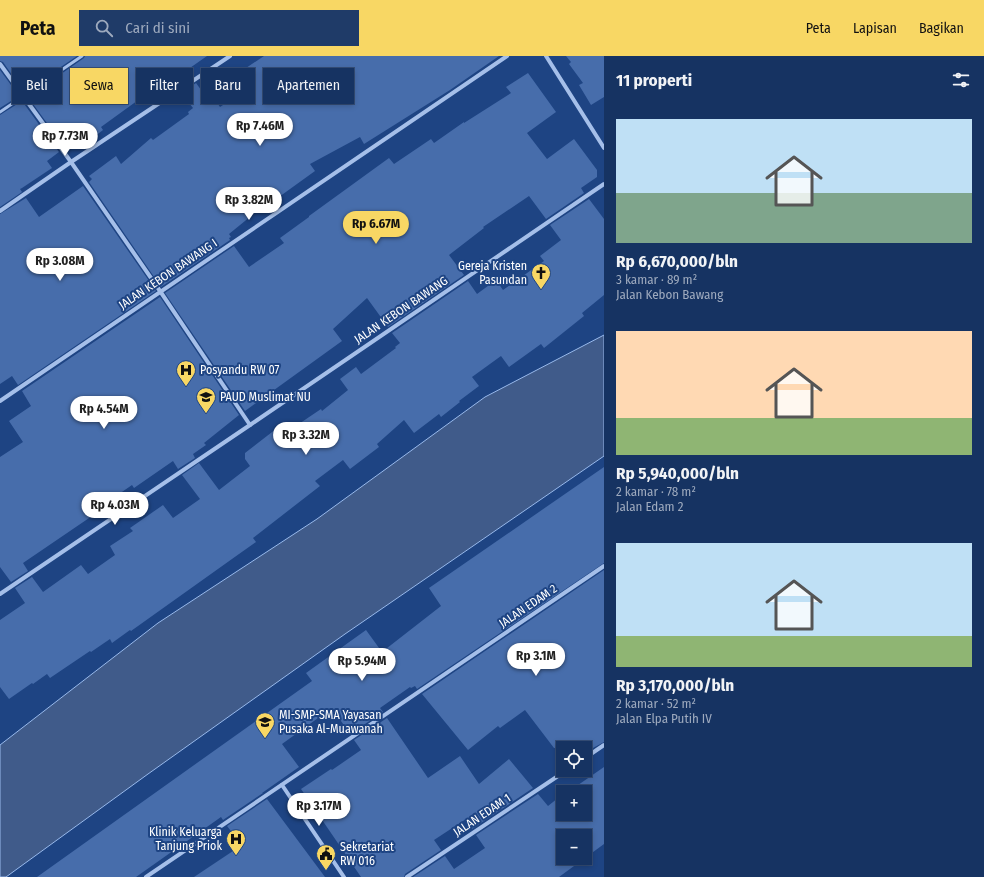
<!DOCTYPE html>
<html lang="id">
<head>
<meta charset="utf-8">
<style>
	:root { --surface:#163362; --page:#1f3b68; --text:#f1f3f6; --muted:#9eaabe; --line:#354e77; --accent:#f8d764 }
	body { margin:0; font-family:"Fira Sans Condensed",sans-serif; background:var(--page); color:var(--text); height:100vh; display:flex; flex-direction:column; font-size:15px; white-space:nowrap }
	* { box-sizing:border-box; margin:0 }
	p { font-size:13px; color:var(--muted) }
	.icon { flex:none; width:22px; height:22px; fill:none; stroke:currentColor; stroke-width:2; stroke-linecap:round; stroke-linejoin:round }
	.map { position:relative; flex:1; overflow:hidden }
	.panel { display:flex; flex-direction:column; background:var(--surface); width:380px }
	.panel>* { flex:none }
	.banner { position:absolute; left:12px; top:12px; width:380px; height:36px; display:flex; gap:8px }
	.tools { position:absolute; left:556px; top:685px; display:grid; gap:8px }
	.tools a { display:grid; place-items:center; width:36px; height:36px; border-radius:0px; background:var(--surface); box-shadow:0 2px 6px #0003,0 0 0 1px var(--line); font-size:20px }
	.price { position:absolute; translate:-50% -34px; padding:0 9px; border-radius:14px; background:#fff; color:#222; font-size:13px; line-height:26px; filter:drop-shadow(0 1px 2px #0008) }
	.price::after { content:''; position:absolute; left:50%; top:24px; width:12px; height:9px; margin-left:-6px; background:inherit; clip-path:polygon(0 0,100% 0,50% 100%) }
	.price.selected { background:var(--accent); color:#111 }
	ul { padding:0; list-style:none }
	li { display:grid; align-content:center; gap:8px; height:212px; padding:0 12px }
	li span { display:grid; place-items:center; height:124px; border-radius:0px; color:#555 }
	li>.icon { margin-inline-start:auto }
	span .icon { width:72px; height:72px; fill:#fffc; stroke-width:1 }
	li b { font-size:17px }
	h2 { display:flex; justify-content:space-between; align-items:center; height:48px; padding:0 12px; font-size:17px }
	.pill { padding:0 14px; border-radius:0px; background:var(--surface); box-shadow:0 2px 6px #0003,0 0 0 1px var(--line); font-size:14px; line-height:36px }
	.pill.selected { background:var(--accent); color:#111 }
	header { display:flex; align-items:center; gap:24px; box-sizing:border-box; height:56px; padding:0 20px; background:var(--accent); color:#111 }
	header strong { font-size:19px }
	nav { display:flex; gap:22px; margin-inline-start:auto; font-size:14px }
	.search { width:280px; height:36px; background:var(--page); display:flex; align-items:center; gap:10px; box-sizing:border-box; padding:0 14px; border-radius:0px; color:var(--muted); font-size:15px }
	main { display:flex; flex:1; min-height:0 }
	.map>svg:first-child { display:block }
</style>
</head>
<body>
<header>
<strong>Peta</strong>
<div class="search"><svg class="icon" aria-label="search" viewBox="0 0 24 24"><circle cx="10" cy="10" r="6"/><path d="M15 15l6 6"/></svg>Cari di sini</div>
<nav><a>Peta</a><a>Lapisan</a><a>Bagikan</a></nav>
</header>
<main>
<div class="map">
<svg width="604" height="821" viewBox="0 0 604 821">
	<rect width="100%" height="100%" fill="#1e4483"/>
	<!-- water -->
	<path fill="#405b8a" stroke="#98b9eb" d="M604,279V400L345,578L148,718L6,821H0V689L158,567L317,463L485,341Z"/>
	<!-- building -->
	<g fill="#476dab">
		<path d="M0,0H77L24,36L3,6L0,5Z"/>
		<path d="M85,0H207L187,14L192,21L177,31L170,21L101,71L103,74L90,84L85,77L65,92L28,41L84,2Z"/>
		<path d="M264,0H499L450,34L364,88L360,81L310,108L315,115L272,146L256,156L229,178L231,181L229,182L230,184L161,231L89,126L92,123L89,120L116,100L121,108L151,82L153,84L189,58L188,56L193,52L181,37L196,27L207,42L212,39L220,51L256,27L246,12Z"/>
		<path d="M566,0H604V41L591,49L579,29L583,27L569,8L571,6Z"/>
		<path d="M0,14L19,40L0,52Z"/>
		<path d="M528,17L556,56L527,77L547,103L574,83L597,114V121L581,132L584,137L546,163L529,140L483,171L484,172L449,199L464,219L388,271L367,242L333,273L342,285L245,355L165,237L234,190L249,211L284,187L280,182L309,161V160L389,102L394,108L431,83L434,87L464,66V67L511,37L506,31Z"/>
		<path d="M22,45L59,96L47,105L52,112L22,132L20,133L22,136L0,151V59Z"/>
		<path d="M83,130L156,235L18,329L12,320L0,328V158L26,142L39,161Z"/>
		<path d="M589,143L604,163V239L582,257L584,260L544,292L541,288L509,311L501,300L472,321L479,330L459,345L460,346L441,361L439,358L414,377L404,364L377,388L379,391L350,413L343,404L315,425L320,430L253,482L256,486L239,498L131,575L130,574L112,587L110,583L91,596L90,595L50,622L47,618L33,628L32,627L9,643L0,631V564L25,547L15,532L32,521L43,536L81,509L88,518L115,499L110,490L133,475L130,472L163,449L173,462L200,443L182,419L199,407L219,434L250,410L245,403V397L276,373L281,380L321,353L322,355L348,334L340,323L356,311L361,318L396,292L395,291L400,287L392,277L468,225L477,238L496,224L503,234L544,205L540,200L561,184L550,169Z"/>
		<path d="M160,241L239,359L204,387L206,389L193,398L195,402L178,413L173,405L134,432L132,429L93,456L95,458L23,507L28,515L11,526L0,511V401L23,386L9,365L31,350L22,335Z"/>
		<path d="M604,411V507L417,633L415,630L411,632L410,631L380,652L383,656L350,678L332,652L282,688L299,711L262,737H263L223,764L221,761L136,821H37L312,625L306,617L366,574L382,596L441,550L429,532Z"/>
		<path d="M604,514V686L593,692H554L525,654L500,672L498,670L468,694L422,638Z"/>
		<path d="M387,662L428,722L460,700L479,728L509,703L533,732L472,773L466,763L434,784L441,794L405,818L404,821H361L301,733L331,713L332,714L361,694L354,684Z"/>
		<path d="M604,711V788L585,802V780H563V802H585L559,821H413L445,800L454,813L485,792L476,779L538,738L548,750L563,738V758H585V736H568Z"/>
		<path d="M267,743L325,821H194L242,789L227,770Z"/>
	</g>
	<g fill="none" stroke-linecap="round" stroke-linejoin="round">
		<!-- service -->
		<path stroke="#a5bfe9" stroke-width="3" d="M0,56L82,0"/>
		<!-- minor -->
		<g stroke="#a5bfe9" stroke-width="4">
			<path d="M546,0L604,92"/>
			<path d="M0,8L71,106L160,235L250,369"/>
			<path d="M0,155L71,106L230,0"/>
			<path d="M0,345L507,0"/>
			<path d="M0,538L250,369L604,128"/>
			<path d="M585,702L604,689"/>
			<path d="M282,729L344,821"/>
			<path d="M146,821L604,510"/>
			<path d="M407,821L567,714"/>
		</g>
	</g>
	<!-- icons -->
	<defs>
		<symbol id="church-pin" viewBox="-11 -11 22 30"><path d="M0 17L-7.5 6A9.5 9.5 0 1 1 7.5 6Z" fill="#f8d764" stroke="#1e4483"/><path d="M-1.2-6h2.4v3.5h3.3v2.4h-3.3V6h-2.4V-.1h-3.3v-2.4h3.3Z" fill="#111"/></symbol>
		<symbol id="hospital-pin" viewBox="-11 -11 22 30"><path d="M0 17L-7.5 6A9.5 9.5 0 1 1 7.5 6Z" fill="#f8d764" stroke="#1e4483"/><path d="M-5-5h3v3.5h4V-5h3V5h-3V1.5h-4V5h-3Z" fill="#111"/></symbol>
		<symbol id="school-pin" viewBox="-11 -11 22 30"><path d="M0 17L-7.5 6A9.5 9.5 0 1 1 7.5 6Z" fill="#f8d764" stroke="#1e4483"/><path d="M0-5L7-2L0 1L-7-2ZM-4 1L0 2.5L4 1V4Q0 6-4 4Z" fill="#111"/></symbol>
		<symbol id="civic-pin" viewBox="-11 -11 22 30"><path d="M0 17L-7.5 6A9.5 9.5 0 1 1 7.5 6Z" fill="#f8d764" stroke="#1e4483"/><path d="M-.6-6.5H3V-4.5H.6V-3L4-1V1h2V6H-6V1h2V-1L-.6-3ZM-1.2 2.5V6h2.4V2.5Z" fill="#111"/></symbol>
	</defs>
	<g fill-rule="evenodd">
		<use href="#church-pin" x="530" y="206" width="22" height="30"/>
		<use href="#hospital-pin" x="175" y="303" width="22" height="30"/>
		<use href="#school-pin" x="195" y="330" width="22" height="30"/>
		<use href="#school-pin" x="254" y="655" width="22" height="30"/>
		<use href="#hospital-pin" x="225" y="772" width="22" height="30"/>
		<use href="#civic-pin" x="315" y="787" width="22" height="30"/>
	</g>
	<g text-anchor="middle" stroke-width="4" stroke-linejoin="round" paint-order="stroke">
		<!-- poi labels -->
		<g font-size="12" fill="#fff" stroke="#1e4483" text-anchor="start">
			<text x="527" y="214" text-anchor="end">Gereja Kristen<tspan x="527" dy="14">Pasundan</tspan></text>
			<text x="200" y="318">Posyandu RW 07</text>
			<text x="220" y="345">PAUD Muslimat NU</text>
			<text x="279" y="663">MI-SMP-SMA Yayasan<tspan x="279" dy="14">Pusaka Al-Muawanah</tspan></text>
			<text x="222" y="780" text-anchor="end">Klinik Keluarga<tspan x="222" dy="14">Tanjung Priok</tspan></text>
			<text x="340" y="795">Sekretariat<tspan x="340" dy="14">RW 016</tspan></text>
		</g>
		<!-- street labels -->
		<g font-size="12" fill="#fff" stroke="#1e4483">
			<text transform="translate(168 218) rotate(-34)" y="4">JALAN KEBON BAWANG I</text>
			<text transform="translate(401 254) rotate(-34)" y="4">JALAN KEBON BAWANG</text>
			<text transform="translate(528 550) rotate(-34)" y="4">JALAN EDAM 2</text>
			<text transform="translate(482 759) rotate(-34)" y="4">JALAN EDAM 1</text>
		</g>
	</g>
</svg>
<div class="tools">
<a><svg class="icon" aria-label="locate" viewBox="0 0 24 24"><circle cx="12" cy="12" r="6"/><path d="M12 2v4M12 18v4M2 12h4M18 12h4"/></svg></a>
<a>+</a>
<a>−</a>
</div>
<b class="price" style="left:260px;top:91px">Rp 7.46M</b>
<b class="price" style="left:65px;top:101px">Rp 7.73M</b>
<b class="price" style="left:249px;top:165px">Rp 3.82M</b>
<b class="price selected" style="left:376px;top:189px">Rp 6.67M</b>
<b class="price" style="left:60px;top:226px">Rp 3.08M</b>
<b class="price" style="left:104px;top:374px">Rp 4.54M</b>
<b class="price" style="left:306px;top:400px">Rp 3.32M</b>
<b class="price" style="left:115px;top:470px">Rp 4.03M</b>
<b class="price" style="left:536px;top:621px">Rp 3.1M</b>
<b class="price" style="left:362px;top:626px">Rp 5.94M</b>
<b class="price" style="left:319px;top:771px">Rp 3.17M</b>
<div class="banner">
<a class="pill">Beli</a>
<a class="pill selected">Sewa</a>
<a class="pill">Filter</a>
<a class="pill">Baru</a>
<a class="pill">Apartemen</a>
</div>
</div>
<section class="panel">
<h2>11 properti<svg class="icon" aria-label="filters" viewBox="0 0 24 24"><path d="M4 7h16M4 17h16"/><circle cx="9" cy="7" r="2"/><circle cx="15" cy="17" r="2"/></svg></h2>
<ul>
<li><span style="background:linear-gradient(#bfe0f5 60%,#7fa58c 0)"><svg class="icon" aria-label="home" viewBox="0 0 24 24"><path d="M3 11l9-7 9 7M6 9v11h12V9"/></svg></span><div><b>Rp 6,670,000/bln</b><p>3 kamar · 89 m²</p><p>Jalan Kebon Bawang</p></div></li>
<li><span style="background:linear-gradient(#ffd9b3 70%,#8fb573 0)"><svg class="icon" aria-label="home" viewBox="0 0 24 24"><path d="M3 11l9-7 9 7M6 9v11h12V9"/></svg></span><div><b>Rp 5,940,000/bln</b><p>2 kamar · 78 m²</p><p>Jalan Edam 2</p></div></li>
<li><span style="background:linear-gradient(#bfe0f5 75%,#8fb573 0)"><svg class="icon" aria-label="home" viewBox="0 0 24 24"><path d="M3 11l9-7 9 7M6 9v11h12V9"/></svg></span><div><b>Rp 3,170,000/bln</b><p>2 kamar · 52 m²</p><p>Jalan Elpa Putih IV</p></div></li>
</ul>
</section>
</main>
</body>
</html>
